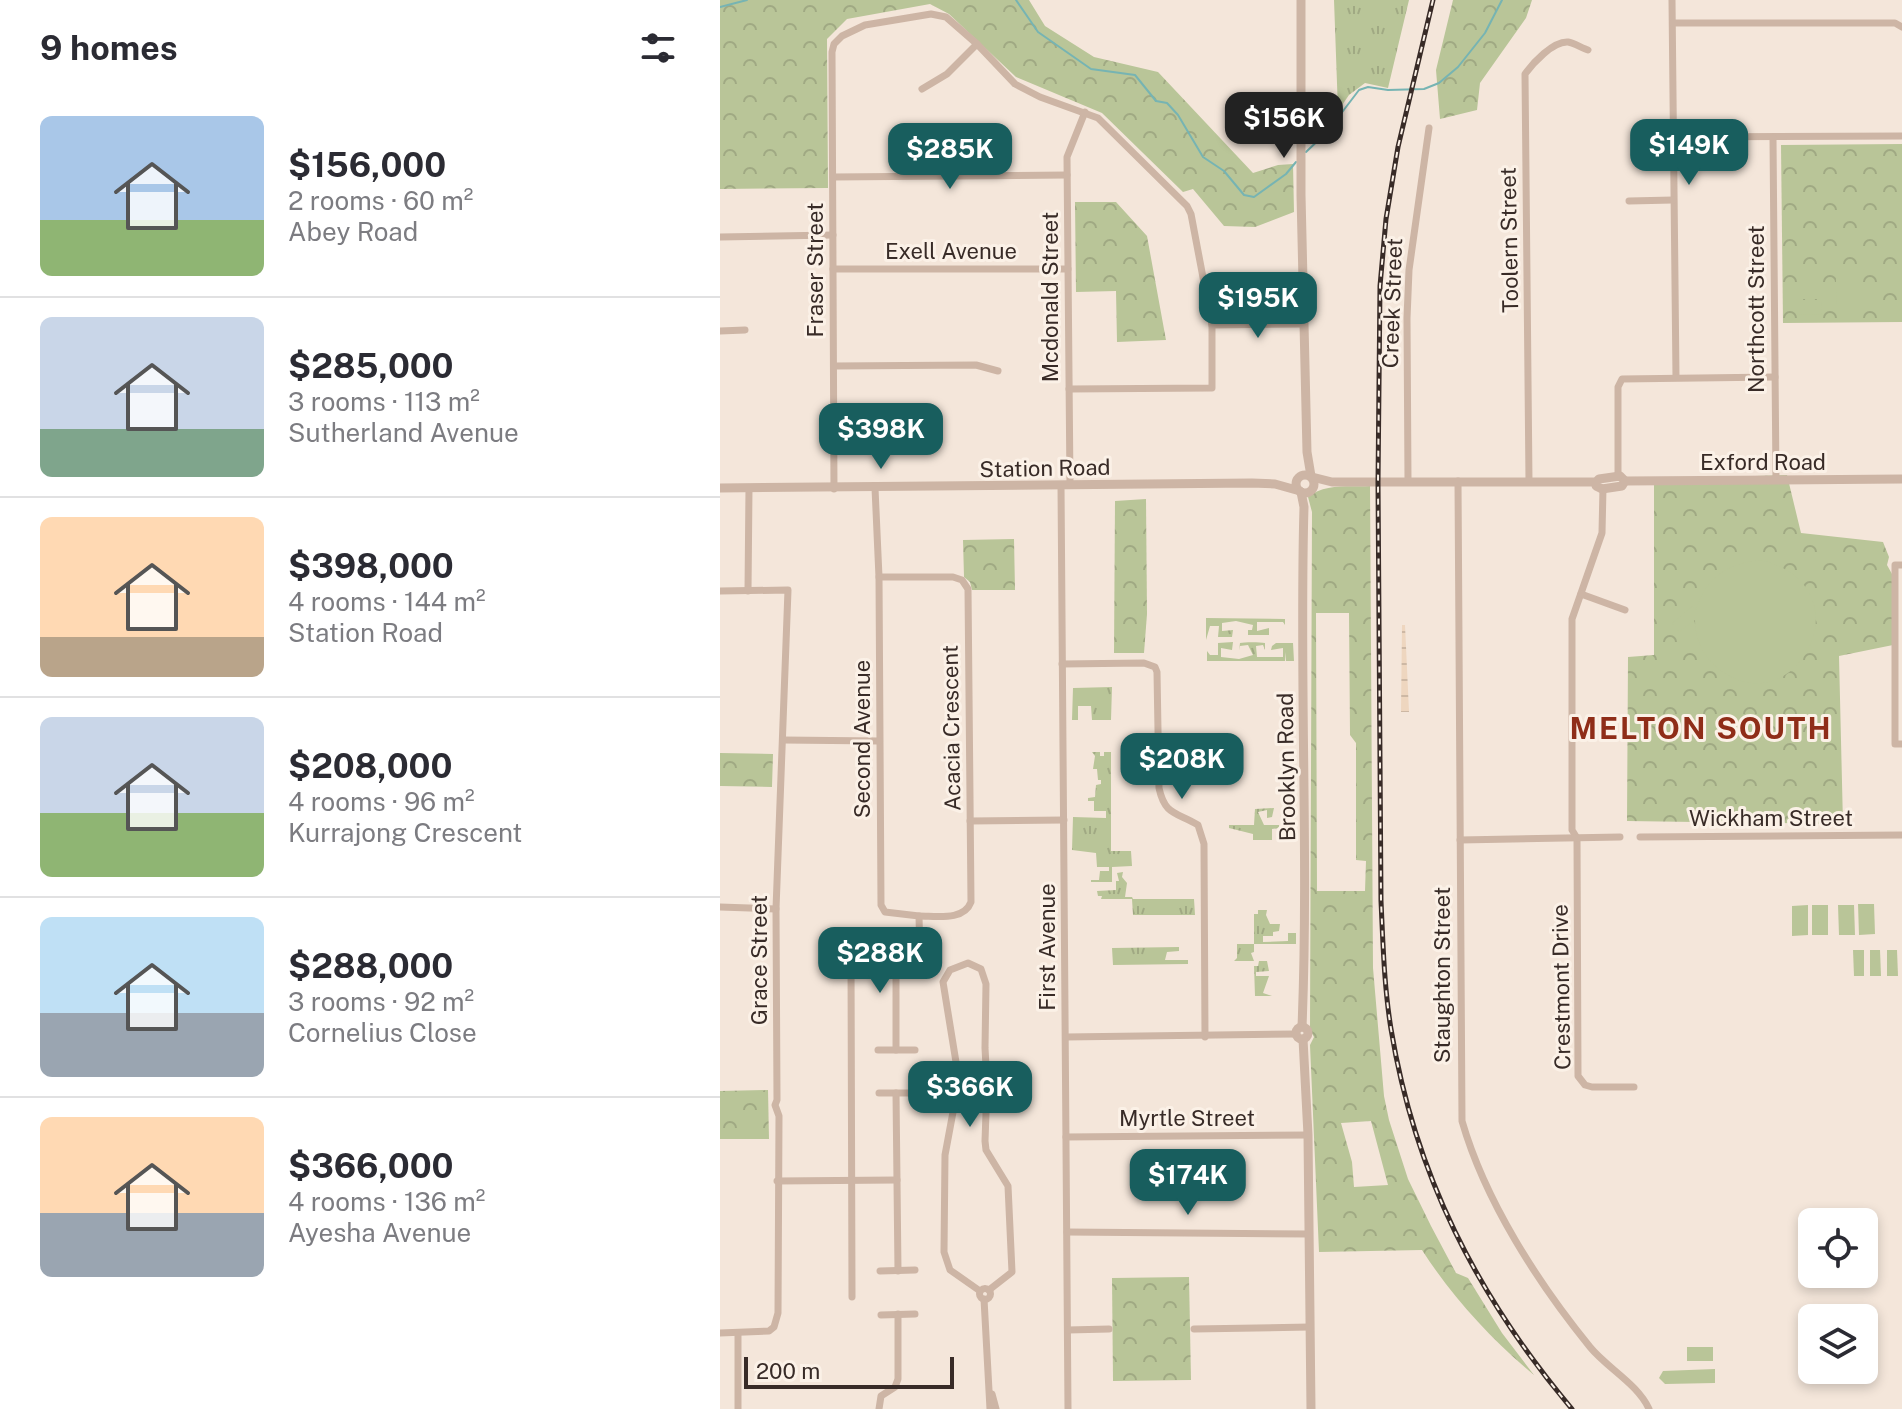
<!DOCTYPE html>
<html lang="en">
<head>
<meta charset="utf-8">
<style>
	:root { --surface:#fff; --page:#f7f7f7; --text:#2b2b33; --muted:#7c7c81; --line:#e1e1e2; --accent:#185e5e }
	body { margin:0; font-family:"Public Sans",sans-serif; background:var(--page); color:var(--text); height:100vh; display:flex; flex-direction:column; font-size:30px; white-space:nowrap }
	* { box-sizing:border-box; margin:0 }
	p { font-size:26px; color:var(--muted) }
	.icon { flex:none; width:44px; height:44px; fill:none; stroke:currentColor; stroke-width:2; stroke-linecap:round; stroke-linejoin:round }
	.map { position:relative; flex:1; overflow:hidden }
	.panel { display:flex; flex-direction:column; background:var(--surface); width:720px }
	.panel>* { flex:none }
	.buttons { position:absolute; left:1078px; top:1208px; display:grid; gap:16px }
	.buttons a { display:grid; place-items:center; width:80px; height:80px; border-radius:12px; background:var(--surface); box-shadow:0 4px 12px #0003; font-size:40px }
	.scale { position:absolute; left:24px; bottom:20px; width:210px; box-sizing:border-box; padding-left:8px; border:4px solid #382b27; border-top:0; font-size:22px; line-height:28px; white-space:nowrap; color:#382b27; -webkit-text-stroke:6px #fbf1e7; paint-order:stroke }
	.price { position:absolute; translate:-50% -68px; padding:0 18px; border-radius:16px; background:var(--accent); color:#fff; font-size:26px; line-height:52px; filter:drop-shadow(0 2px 4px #0008) }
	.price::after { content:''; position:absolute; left:50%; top:48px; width:24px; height:18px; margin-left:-12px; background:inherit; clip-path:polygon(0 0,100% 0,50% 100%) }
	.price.selected { background:#222; color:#fff }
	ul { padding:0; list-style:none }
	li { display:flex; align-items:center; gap:24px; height:200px; padding:0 40px }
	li+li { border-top:2px solid var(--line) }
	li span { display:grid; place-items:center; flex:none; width:224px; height:160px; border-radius:12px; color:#555 }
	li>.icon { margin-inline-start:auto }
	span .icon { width:96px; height:96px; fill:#fffc; stroke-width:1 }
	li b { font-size:34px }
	h2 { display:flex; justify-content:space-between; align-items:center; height:96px; padding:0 40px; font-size:34px }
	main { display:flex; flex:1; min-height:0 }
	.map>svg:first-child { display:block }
</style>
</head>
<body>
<main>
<section class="panel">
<h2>9 homes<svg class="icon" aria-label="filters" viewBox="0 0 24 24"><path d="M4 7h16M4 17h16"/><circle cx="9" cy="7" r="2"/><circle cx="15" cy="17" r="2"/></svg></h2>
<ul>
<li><span style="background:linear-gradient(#a9c7e8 65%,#8fb573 0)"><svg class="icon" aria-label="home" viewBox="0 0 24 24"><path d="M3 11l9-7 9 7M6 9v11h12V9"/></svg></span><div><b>$156,000</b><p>2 rooms · 60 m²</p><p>Abey Road</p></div></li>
<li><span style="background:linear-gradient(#c9d6e8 70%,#7fa58c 0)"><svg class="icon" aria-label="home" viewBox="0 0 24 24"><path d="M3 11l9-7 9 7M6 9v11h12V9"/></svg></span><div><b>$285,000</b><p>3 rooms · 113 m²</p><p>Sutherland Avenue</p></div></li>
<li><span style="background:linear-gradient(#ffd9b3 75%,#b9a48a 0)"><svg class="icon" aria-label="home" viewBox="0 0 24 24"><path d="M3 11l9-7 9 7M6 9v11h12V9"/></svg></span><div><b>$398,000</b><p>4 rooms · 144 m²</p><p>Station Road</p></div></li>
<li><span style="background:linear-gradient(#c9d6e8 60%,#8fb573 0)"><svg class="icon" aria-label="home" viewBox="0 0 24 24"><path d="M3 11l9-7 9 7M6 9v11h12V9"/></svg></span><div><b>$208,000</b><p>4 rooms · 96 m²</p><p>Kurrajong Crescent</p></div></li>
<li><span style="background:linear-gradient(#bfe0f5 60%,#9aa5b1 0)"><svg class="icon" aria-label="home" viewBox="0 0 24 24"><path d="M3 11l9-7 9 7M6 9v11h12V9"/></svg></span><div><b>$288,000</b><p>3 rooms · 92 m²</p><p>Cornelius Close</p></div></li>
<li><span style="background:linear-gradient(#ffd9b3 60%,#9aa5b1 0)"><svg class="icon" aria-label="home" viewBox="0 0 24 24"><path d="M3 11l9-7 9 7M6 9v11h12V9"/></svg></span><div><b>$366,000</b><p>4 rooms · 136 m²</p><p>Ayesha Avenue</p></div></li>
</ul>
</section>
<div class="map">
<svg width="1182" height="1409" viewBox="0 0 1182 1409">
	<defs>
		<pattern id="grass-tufts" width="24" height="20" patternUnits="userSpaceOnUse" patternTransform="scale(2)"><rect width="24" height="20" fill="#b9c598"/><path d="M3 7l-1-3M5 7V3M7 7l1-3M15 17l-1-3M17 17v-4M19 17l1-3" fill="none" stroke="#a0a983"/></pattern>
		<pattern id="park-crowns" width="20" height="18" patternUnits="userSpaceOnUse" patternTransform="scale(2)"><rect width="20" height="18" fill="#b9c598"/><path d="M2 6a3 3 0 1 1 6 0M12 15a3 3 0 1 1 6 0" fill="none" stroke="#a0a983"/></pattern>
		<pattern id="plaza-grid" width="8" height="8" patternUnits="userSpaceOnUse" patternTransform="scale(2)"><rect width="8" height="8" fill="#eed6bf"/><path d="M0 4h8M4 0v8" fill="none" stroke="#cdb8a4"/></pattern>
	</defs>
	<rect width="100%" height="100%" fill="#f4e6da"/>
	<!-- grass -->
	<g fill="url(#grass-tufts)">
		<path d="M614,0H689L668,88L645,83L629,95L618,111Z"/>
		<path d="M486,618L565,619V625L563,622H537V631L549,628V635H528V630H532L533,625L516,621L502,623V631L513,630L512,637H498L499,626H490L486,640Z"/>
		<path d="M513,642L512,650L501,648V657L519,659L533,655L528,645L520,646L519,651L520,643C524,642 540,642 545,643V650L543,645L536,646L537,657H563V648L551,650L552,646L556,643H573L574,661H566V652L565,661H487V651L490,655H498V643Z"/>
		<path d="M392,687L391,720H372L371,706H358V720H352L353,688Z"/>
		<path d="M372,752H380V756H384V752H391V851H411L412,866L392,867V882H371V880H379L380,871H389V867H377L376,853L352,850L353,817L386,818V811H374V801H368V798L375,797L376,785L381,784V780H378L377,769H373L375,756Z"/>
		<path d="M554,808L552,817L547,818V810L538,812L544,825H559V828L552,829V840H533V834L509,828V825H534L535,809Z"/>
		<path d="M403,872L402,877L407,883L405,897H412L413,899H474L475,915H413L412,899H381L382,896H378L377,891L396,890V881H399L397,873Z"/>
		<path d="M538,910H547L546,915L550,924H560L559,931L553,932V936H543V942L568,941V933H576V944H534V952L531,953L534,961H514L517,958V944H534V914H538Z"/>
		<path d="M459,947V951L447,952L445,960H468V964L393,965L392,948Z"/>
		<path d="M539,961H547L549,971L536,972V976H549L543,993L552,996H535L534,966H538Z"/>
	</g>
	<!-- park -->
	<g fill="url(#park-crowns)" fill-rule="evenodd">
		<path d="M0,0H309L325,26L374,57L438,72L533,173L558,165L573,164L574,212L535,227L504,226L473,189L463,192L382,113L296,77L229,14L210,4L127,19L107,39L108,188L0,189Z"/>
		<path d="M733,0H812L806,18L760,83L757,110L720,119L716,70Z"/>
		<path d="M1182,144V322L1063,323L1061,145Z"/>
		<path d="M355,202H396L427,236L446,340L397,342L396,291L356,292Z"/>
		<path d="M1067,475L1081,533L1163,542L1169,557L1167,565L1172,574L1173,645L1119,656L1123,824L907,821L908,657L934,655V479Z"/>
		<path d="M650,486L653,968L664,1096L669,1120L688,1179L711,1226L736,1273L748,1278L782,1333L814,1375C770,1338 733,1298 702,1250L599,1252L590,1045L594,1037L590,1030L592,512L588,497C604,483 630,487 650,486ZM596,613H629L630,735L636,743V860L646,861L645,891H597ZM651,1121L668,1185L634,1187L632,1162L621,1123Z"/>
		<path d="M426,499L427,614L424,653H394L395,501Z"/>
		<path d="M294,539L295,590H252L250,582L244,577L243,540Z"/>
		<path d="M0,753L53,754L52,787L0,786Z"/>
		<path d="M48,1090L49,1139H0V1091Z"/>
		<path d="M469,1277L471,1380L393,1381L392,1278Z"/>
	</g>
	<!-- garden -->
	<g fill="#b9c598">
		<rect x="1116" y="276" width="25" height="12"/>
		<rect x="1076" y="287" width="25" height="12"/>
		<path d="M1116,292H1142V304H1117Z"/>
		<path d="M1076,302H1101L1102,314L1076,315Z"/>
		<path d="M1041,560C1148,587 1078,723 1003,672C985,660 975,641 975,620L959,632L952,623L973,606L976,610C986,577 1008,563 1041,560Z"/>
		<path d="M1154,904L1155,934L1139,935L1138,904Z"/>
		<path d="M1088,905V935L1072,936V906Z"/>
		<rect x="1092" y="905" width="16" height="30"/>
		<path d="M1118,905H1134L1135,935H1119Z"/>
		<path d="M1133,950H1144V976H1134Z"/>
		<path d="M1150,950H1160L1161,976H1150Z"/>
		<path d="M1167,950H1177L1178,976H1167Z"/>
		<rect x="967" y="1347" width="26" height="14"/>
		<path d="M995,1369V1383L945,1384L939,1378L943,1371Z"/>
	</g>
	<!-- plaza -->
	<path fill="url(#plaza-grid)" d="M682,625H685L689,712H681Z"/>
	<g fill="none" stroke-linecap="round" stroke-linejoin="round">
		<!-- stream -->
		<g stroke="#76b4b3" stroke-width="2">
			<path d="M296,0L318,32L371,69L415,75L436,101L447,103L458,115L483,157L504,171L524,195L534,197L566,174L576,162"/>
			<path d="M0,7L27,0"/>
			<path d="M586,152L607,132L639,90L648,87L668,90L704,89L719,83L738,67L765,33L782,0"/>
		</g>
		<!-- minor -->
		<g stroke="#cdb5a5" stroke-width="7">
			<path d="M952,0L956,377"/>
			<path d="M953,23H1175L1182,27"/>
			<path d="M202,89L227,74L257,44"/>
			<path d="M953,137L1182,136"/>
			<path d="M1053,138L1056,480"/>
			<path d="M113,177L347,175"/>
			<path d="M909,201L953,200"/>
			<path d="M0,237L113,235"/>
			<path d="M113,269H348"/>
			<path d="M492,325L584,324"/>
			<path d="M0,331L25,330"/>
			<path d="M114,366L256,365L278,371"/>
			<path d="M898,476V387L902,379L1055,377"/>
			<path d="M688,481L687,318L689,270L709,128"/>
			<path d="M738,481L742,1121C765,1201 818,1283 870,1347C887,1368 918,1384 929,1409"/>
			<path d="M809,481L805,74C813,63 833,41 848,42C854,43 862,48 868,50"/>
			<path d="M341,485L348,1409"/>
			<path d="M350,485L347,157L365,112"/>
			<path d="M155,488L159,577L161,905L165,912L199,916L200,958L195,965L176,977V1050"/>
			<path d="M883,488L882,533L852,619V830L857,838L858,1076L865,1085L872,1087H914"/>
			<path d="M114,489L112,52L114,44L122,36L145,25L211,14L226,17L257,44L295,84L320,97L378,118L467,206L471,214L492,325V388L349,389"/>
			<path d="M1182,565H1175V744H1182"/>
			<path d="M159,577H233L242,580L248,589L251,902C244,921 217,916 199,916"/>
			<path d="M0,591L68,590L56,909L57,1100L55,1105L59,1116L58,1313L54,1327L49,1331L0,1333"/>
			<path d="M28,591L29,488"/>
			<path d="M861,594L905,610"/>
			<path d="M342,664L424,663L435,667L437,672L439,788C445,816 457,812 478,825L484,844L485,1037"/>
			<path d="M63,740L159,741"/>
			<path d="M250,821L344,820"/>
			<path d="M920,837L1182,835"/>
			<path d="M740,840L900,837"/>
			<path d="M0,907L56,909"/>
			<path d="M131,958L132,1297"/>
			<path d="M346,1037L576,1034"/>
			<path d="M158,1050H195"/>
			<path d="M159,1093H195"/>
			<path d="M176,1093L178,1271"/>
			<path d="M346,1137L588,1135"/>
			<path d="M57,1181L177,1180"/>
			<path d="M347,1232L589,1234"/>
			<path d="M160,1271L195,1270"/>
			<circle cx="265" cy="1294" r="5.5"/>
			<path d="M260,1291L230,1270L224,1252L225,1155L236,1096V1062L223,982L230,970L248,963L261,969L266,984L265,1048L267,1085L265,1141L266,1150L288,1186L292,1272L269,1290"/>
			<path d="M264,1299L270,1409"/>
			<path d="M161,1315L195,1314"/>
			<path d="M474,1329L590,1327"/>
			<path d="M348,1330L389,1329"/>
			<path d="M18,1333V1409"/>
			<path d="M272,1394L276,1409"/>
			<path d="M159,1409L161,1396L175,1387L178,1379V1314"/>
		</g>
		<!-- tertiary -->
		<g stroke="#cdb5a5" stroke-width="9">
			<path d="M581,0V195L587,452L591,476"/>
			<circle cx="585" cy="484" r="9"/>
			<path d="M592,477L612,482H876L879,479L900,476L905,481L902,486L882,489L876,486V482"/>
			<path d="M905,481L1182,479"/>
			<path d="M0,488L532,483L555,484L580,491"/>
			<path d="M581,492L584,507C579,680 589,854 582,1027"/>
			<circle cx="582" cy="1033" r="6"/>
			<path d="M583,1039L588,1135L591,1409"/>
		</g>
		<defs>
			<path id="rail" d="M713,0L678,147L666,219L660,286L658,482L661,901C663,943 664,986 671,1029C695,1175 757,1296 852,1409"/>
		</defs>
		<!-- rail casing -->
		<use href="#rail" stroke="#382b27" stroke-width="5"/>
		<!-- rail -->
		<use href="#rail" stroke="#fbf1e7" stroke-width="2" stroke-dasharray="6" stroke-linecap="butt"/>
	</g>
	<g text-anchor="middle" stroke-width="6" stroke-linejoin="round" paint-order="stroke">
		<!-- street labels -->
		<g font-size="22" fill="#382b27" stroke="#fbf1e7">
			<text transform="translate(789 240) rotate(-91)" y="8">Toolern Street</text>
			<text x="231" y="259">Exell Avenue</text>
			<text transform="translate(95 270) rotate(-90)" y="8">Fraser Street</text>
			<text transform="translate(330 297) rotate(-90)" y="8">Mcdonald Street</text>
			<text transform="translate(672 303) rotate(-88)" y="8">Creek Street</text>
			<text transform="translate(1036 309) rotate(-90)" y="8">Northcott Street</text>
			<text x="1043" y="470">Exford Road</text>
			<text transform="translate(325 468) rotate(-1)" y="8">Station Road</text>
			<text transform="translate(231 728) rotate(-91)" y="8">Acacia Crescent</text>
			<text transform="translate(142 739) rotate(-90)" y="8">Second Avenue</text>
			<text transform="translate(566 767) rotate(-91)" y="8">Brooklyn Road</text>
			<text x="1051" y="826">Wickham Street</text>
			<text transform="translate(327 947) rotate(-90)" y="8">First Avenue</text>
			<text transform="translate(39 960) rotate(-90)" y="8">Grace Street</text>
			<text transform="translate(722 975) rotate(-90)" y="8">Staughton Street</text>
			<text transform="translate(841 987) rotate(-91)" y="8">Crestmont Drive</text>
			<text x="467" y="1126">Myrtle Street</text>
		</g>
		<!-- district labels -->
		<g font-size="30" font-weight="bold" letter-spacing="2" fill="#8f2d18" stroke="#fbf1e7">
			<text x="981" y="739">MELTON SOUTH</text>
		</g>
	</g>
</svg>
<div class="buttons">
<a><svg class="icon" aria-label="locate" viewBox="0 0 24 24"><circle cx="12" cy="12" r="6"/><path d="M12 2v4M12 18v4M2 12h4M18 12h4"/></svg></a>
<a><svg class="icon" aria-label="layers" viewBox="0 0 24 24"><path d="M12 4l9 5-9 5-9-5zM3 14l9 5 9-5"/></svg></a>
</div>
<div class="scale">200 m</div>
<b class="price selected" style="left:564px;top:160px">$156K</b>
<b class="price" style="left:969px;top:187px">$149K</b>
<b class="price" style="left:230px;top:191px">$285K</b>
<b class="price" style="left:538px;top:340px">$195K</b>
<b class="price" style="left:161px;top:471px">$398K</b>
<b class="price" style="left:462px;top:801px">$208K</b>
<b class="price" style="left:160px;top:995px">$288K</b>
<b class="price" style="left:250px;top:1129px">$366K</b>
<b class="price" style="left:468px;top:1217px">$174K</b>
</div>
</main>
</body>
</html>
